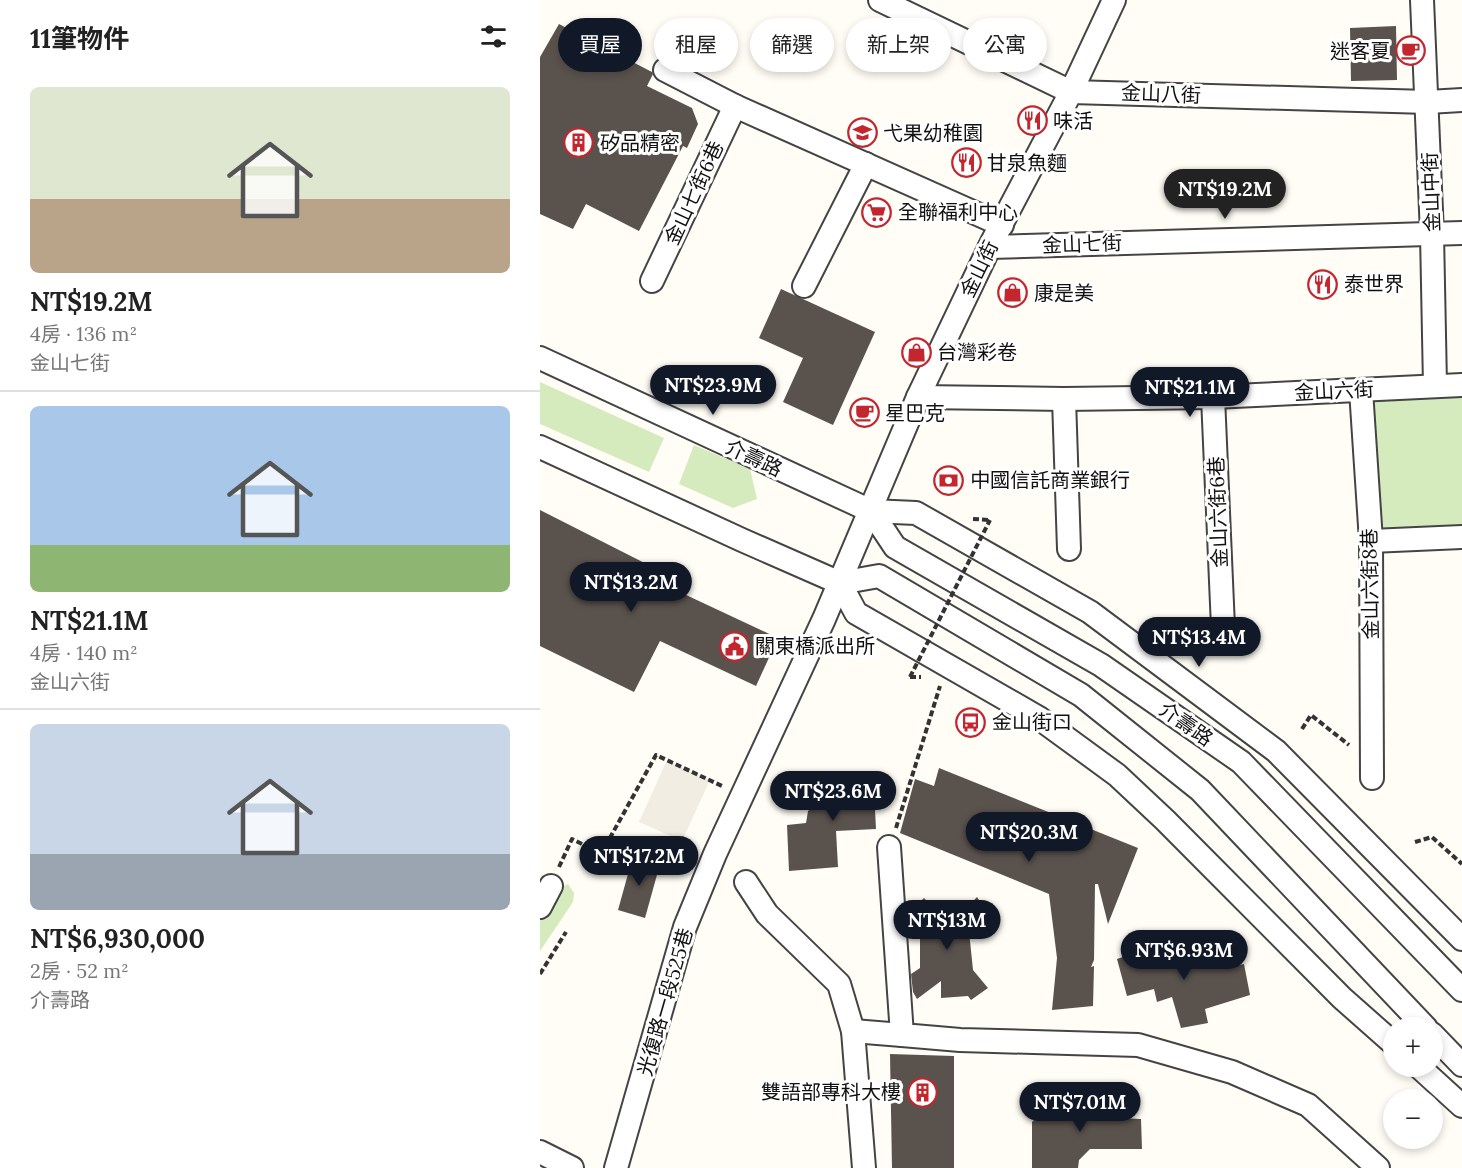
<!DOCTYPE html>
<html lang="zh-TW">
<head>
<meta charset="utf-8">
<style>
	:root { --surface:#fff; --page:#f6f6f6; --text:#222; --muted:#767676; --line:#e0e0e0; --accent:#111827 }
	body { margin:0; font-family:Lora,"Noto Sans TC",serif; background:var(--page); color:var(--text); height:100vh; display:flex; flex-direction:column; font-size:22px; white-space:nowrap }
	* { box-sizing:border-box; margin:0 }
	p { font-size:20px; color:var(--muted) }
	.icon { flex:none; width:33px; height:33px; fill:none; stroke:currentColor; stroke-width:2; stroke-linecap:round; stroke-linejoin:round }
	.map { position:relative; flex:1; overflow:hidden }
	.details { display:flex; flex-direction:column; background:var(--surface); width:540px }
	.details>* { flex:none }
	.hud { position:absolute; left:18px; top:18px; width:570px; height:54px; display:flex; gap:12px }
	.buttons { position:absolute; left:843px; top:1017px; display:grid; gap:12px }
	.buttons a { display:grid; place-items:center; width:60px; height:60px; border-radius:50%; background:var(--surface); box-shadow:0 3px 9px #0003; font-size:30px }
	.price { position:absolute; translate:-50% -51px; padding:0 14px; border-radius:21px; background:var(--accent); color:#fff; font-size:20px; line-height:39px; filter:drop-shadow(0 2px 3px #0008) }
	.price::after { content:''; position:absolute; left:50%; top:36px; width:18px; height:14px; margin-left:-9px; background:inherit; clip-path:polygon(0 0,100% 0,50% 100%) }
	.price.on { background:#222; color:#fff }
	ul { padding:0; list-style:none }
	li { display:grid; align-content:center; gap:12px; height:318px; padding:0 30px }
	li+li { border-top:2px solid var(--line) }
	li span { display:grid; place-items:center; height:186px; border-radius:9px; color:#555 }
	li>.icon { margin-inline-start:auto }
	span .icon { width:108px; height:108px; fill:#fffc; stroke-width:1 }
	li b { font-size:26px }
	h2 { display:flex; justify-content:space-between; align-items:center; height:72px; padding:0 30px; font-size:26px }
	.chip { padding:0 21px; border-radius:27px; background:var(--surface); box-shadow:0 3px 9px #0003; font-size:21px; line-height:54px }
	.chip.on { background:var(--accent); color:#fff }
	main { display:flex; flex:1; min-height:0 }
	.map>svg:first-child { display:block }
</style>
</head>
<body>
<main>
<section class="details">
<h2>11筆物件<svg class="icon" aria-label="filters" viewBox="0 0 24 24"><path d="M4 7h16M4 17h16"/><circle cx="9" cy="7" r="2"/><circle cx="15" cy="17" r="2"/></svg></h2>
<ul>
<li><span style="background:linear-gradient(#dfe7d0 60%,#b9a48a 0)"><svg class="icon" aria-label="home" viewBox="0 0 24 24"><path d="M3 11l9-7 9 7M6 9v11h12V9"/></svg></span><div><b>NT$19.2M</b><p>4房 · 136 m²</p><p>金山七街</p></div></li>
<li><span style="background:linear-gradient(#a9c7e8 75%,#8fb573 0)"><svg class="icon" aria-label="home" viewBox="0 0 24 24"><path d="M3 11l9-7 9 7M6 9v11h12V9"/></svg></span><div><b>NT$21.1M</b><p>4房 · 140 m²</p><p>金山六街</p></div></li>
<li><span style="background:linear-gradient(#c9d6e8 70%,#9aa5b1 0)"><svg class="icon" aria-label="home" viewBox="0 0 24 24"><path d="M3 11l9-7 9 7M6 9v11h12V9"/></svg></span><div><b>NT$6,930,000</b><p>2房 · 52 m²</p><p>介壽路</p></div></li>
</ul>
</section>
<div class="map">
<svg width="922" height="1168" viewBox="0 0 922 1168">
	<rect width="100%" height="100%" fill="#fffdf5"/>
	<!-- green -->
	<g fill="#d5ebbd">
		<path d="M0,382L124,438L109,472L0,424Z"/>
		<path d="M922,396V527L835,530L831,399Z"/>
		<path d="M154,445L210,469L217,499L193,508L139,484Z"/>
		<path d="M28,884L34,893L33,902L0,951C0,942 0,931 0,922C2,910 16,889 28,884Z"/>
	</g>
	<!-- plaza -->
	<path fill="#f1ede2" d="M127,760L170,780L142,841L99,822Z"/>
	<!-- building -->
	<g fill="#5a524d">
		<path d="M19,24L112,72L113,74L107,86L152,108L158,124L147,148L143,146L99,231L46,204L33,229L0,214V57Z"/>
		<path d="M856,26L857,80L811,81L810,28Z"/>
		<path d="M241,289L335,332L293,425L243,402L263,358L219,338Z"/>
		<path d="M0,510L148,585L144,594L238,638L216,686L120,641L94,692L0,646Z"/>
		<path d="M399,768L598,848L568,924L558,884H555L554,960L551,967L554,966L553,1006L512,1010L517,958L509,894L360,833L375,779L394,786Z"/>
		<path d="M333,771L336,829L296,831L298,867L249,871L247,825L266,823L268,811L277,803L290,804L289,774Z"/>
		<path d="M93,856L120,864L105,918L78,910Z"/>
		<path d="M437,897L450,916L429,931L433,970L448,988L431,1000L428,996L401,998V981L377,999L373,992L371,974L380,968V927L367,915L384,898L401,916L421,914Z"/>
		<path d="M648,946L651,962L683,957L684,968L704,964L710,995L665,1009L668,1023L641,1028L632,997L617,1002L614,989L587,996L577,959L603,950V952Z"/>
		<path d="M350,1054L414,1056V1168H352Z"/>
		<path d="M578,1102L579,1118L601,1119L602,1149H550L539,1160L538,1168H492V1122L511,1103Z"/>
	</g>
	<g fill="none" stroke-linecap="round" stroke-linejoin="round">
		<defs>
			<g id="minor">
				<path d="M340,0L531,92L888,102L922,100"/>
				<path d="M882,0L892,234L895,385"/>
				<path d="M125,70L195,106L462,225"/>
				<path d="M450,247L922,233"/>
				<path d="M112,281L195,106"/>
				<path d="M264,286L326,164"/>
				<path d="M0,358L331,511L376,513L550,612L736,751L922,939"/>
				<path d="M821,390L831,541L832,778"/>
				<path d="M378,397L524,399L673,397L922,385"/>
				<path d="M673,397L683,627"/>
				<path d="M524,399L529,549"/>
				<path d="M0,447L202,540L300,583L339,576L541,695L660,790L886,1028"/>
				<path d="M331,511L355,547L561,665L701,762L922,990"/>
				<path d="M831,541L922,537"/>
				<path d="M300,583L316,613L499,718L577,775L625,820L802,998L854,1044"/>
				<path d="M349,847L362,1035L420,1040L598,1045L692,1072L768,1105L838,1168"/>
				<path d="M206,882L227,914L299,984L313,1031L324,1168"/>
				<path d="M0,907L11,886"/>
				<path d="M313,1031L362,1035"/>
				<path d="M892,1034L922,1065"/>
				<path d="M878,1066L922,1106"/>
				<path d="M0,1152L32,1168"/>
				<path d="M76,1168L145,927L175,854L284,619L378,397L452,242L531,92L574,0"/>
			</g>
		</defs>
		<!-- minor casing -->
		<use href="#minor" stroke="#444" stroke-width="26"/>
		<!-- path -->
		<g stroke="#333" stroke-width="4" stroke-dasharray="6 3" stroke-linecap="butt">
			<path d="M433,519L450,520"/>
			<path d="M370,677H381"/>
			<path d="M762,729L771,715L809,745"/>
			<path d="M356,828L400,686"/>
			<path d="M875,842L892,837L922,864"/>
			<path d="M61,854L116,755L182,786"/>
			<path d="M19,867L32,839L81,864"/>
			<path d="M0,974L26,932"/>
		</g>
		<!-- minor -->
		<use href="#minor" stroke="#fff" stroke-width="22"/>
		<!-- path-bridge -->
		<path stroke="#333" stroke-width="4" stroke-dasharray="6 3" stroke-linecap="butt" d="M370,677L450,520"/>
	</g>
	<!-- icons -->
	<defs>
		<symbol id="cafe-ring" viewBox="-11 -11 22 22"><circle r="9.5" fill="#fff" stroke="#c4262e" stroke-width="1.5"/><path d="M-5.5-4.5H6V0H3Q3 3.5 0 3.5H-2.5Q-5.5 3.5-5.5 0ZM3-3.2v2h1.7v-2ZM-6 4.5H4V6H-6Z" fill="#c4262e"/></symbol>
		<symbol id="restaurant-ring" viewBox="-11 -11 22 22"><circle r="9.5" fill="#fff" stroke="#c4262e" stroke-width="1.5"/><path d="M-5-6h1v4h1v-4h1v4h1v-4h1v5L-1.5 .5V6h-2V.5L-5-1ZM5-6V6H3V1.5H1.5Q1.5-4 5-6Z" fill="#c4262e"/></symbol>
		<symbol id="school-ring" viewBox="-11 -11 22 22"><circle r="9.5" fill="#fff" stroke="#c4262e" stroke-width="1.5"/><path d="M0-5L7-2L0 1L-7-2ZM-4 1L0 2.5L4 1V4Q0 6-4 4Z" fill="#c4262e"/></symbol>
		<symbol id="building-ring" viewBox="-11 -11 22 22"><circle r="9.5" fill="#fff" stroke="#c4262e" stroke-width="1.5"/><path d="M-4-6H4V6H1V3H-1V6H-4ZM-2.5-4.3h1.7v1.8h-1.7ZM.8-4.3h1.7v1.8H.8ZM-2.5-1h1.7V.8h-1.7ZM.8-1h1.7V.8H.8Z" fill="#c4262e"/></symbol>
		<symbol id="supermarket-ring" viewBox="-11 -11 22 22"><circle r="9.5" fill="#fff" stroke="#c4262e" stroke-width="1.5"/><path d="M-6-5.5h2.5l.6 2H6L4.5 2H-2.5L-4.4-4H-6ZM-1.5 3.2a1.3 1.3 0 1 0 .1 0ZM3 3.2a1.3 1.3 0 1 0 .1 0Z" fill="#c4262e"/></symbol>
		<symbol id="shop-ring" viewBox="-11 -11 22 22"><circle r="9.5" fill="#fff" stroke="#c4262e" stroke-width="1.5"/><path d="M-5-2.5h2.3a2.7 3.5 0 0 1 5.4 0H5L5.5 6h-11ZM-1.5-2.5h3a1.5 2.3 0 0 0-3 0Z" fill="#c4262e"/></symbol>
		<symbol id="bank-ring" viewBox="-11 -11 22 22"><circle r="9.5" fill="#fff" stroke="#c4262e" stroke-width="1.5"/><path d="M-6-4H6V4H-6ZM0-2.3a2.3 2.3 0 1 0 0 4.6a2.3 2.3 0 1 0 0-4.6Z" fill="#c4262e"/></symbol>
		<symbol id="civic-ring" viewBox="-11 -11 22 22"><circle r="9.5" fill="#fff" stroke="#c4262e" stroke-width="1.5"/><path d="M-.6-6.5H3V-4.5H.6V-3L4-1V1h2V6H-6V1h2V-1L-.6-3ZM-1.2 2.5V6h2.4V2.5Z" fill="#c4262e"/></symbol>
		<symbol id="bus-ring" viewBox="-11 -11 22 22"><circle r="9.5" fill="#fff" stroke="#c4262e" stroke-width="1.5"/><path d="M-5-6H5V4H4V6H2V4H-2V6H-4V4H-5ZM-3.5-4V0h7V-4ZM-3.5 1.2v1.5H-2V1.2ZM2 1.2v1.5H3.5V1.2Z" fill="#c4262e"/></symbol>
	</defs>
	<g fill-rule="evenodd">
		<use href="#cafe-ring" x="854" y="34" width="33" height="33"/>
		<use href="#restaurant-ring" x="476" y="104" width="33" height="33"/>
		<use href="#school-ring" x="306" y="116" width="33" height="33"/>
		<use href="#building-ring" x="22" y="126" width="33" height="33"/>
		<use href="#restaurant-ring" x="410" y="146" width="33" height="33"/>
		<use href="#supermarket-ring" x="320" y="196" width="33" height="33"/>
		<use href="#restaurant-ring" x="766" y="268" width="33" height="33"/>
		<use href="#shop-ring" x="456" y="276" width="33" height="33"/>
		<use href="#shop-ring" x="360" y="336" width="33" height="33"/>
		<use href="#cafe-ring" x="308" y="396" width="33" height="33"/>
		<use href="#bank-ring" x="392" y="464" width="33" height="33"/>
		<use href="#civic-ring" x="178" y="630" width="33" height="33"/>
		<use href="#bus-ring" x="414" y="706" width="33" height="33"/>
		<use href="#building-ring" x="366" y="1076" width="33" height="33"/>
	</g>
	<g text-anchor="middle" stroke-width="6" stroke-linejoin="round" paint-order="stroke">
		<!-- poi labels -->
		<g font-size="20" fill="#111" stroke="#fff" text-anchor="start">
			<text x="850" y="58" text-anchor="end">迷客夏</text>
			<text x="513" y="128">味活</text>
			<text x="343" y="140">弋果幼稚園</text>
			<text x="60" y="150">矽品精密</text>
			<text x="447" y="170">甘泉魚麵</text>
			<text x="358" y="219">全聯福利中心</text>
			<text x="804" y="291">泰世界</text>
			<text x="494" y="300">康是美</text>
			<text x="397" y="359">台灣彩卷</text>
			<text x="345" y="420">星巴克</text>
			<text x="430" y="487">中國信託商業銀行</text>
			<text x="215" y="653">關東橋派出所</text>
			<text x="452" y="729">金山街口</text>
			<text x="361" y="1099" text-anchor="end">雙語部專科大樓</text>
		</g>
		<!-- street labels -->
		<g font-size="20" fill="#111" stroke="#fff">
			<text transform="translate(621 94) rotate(2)" y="7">金山八街</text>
			<text transform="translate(891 192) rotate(-92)" y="7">金山中街</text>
			<text transform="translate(154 193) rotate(-65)" y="7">金山七街6巷</text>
			<text transform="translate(542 244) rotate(-2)" y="7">金山七街</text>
			<text transform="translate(439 269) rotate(-64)" y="7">金山街</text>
			<text transform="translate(794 391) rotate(-3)" y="7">金山六街</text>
			<text transform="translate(214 458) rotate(25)" y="7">介壽路</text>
			<text transform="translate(678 512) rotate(-92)" y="7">金山六街6巷</text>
			<text transform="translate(830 584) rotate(-91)" y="7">金山六街8巷</text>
			<text transform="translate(646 724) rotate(35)" y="7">介壽路</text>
			<text transform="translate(125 1002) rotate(-74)" y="7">光復路一段525巷</text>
		</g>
	</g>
</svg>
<div class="buttons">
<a>+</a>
<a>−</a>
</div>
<b class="price on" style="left:685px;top:220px">NT$19.2M</b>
<b class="price" style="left:173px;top:416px">NT$23.9M</b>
<b class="price" style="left:650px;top:418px">NT$21.1M</b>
<b class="price" style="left:91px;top:613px">NT$13.2M</b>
<b class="price" style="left:659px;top:668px">NT$13.4M</b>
<b class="price" style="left:293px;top:822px">NT$23.6M</b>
<b class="price" style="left:489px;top:863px">NT$20.3M</b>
<b class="price" style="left:99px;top:887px">NT$17.2M</b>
<b class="price" style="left:407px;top:951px">NT$13M</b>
<b class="price" style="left:644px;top:981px">NT$6.93M</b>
<b class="price" style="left:540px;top:1133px">NT$7.01M</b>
<div class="hud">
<a class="chip on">買屋</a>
<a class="chip">租屋</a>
<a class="chip">篩選</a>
<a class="chip">新上架</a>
<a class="chip">公寓</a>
</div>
</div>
</main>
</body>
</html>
